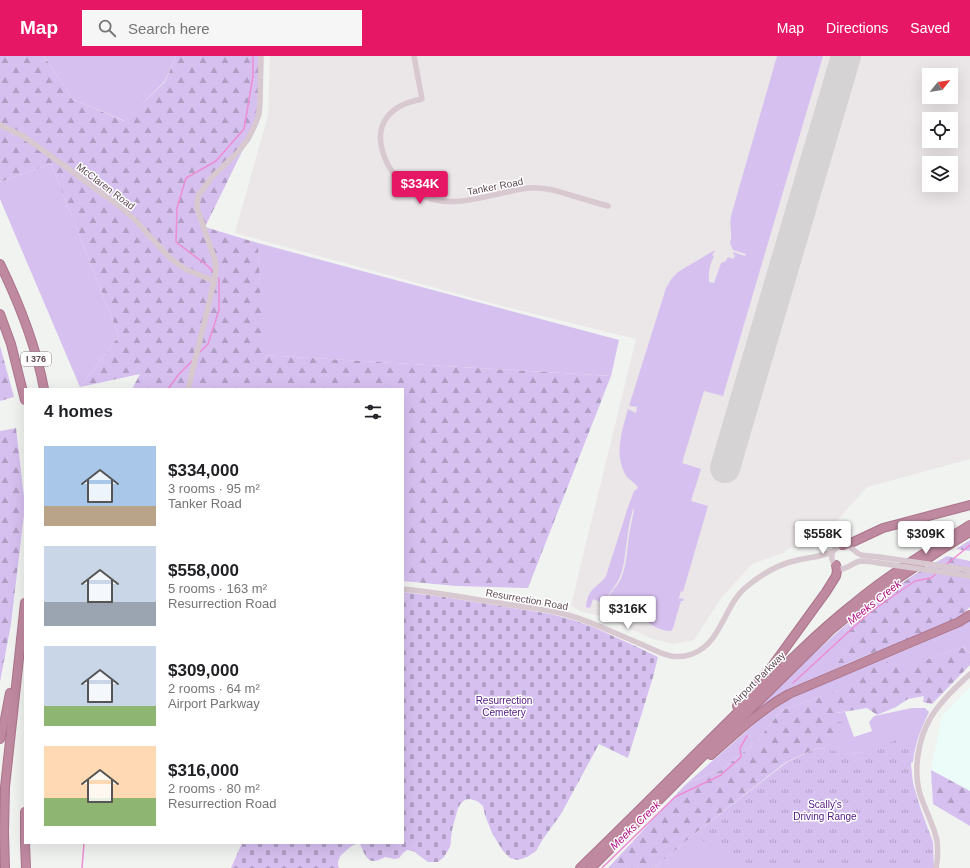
<!DOCTYPE html>
<html lang="en">
<head>
<meta charset="utf-8">
<style>
	:root { --surface:#fff; --page:#f6f6f6; --text:#202124; --muted:#757577; --accent:#e61866 }
	body { margin:0; font-family:Helvetica,sans-serif; background:var(--page); color:var(--text); height:100vh; display:flex; flex-direction:column; font-size:15px; white-space:nowrap }
	* { box-sizing:border-box; margin:0 }
	p { font-size:13px; color:var(--muted) }
	.icon { flex:none; width:22px; height:22px; fill:none; stroke:currentColor; stroke-width:2; stroke-linecap:round; stroke-linejoin:round }
	.map { position:relative; flex:1; overflow:hidden }
	.drawer { position:absolute; left:24px; top:332px; width:380px; height:456px; display:flex; flex-direction:column; background:var(--surface); border-radius:0px; box-shadow:0 4px 16px #0002 }
	.drawer>* { flex:none }
	.needle { width:26px; rotate:60deg }
	.fabs { position:absolute; left:922px; top:12px; display:grid; gap:8px }
	.fabs a { display:grid; place-items:center; width:36px; height:36px; border-radius:0px; background:var(--surface); box-shadow:0 4px 16px #0002; font-size:20px }
	.price { position:absolute; translate:-50% -34px; padding:0 9px; border-radius:4px; background:#fff; color:#222; font-size:13px; line-height:26px; filter:drop-shadow(0 1px 2px #0008) }
	.price::after { content:''; position:absolute; left:50%; top:24px; width:12px; height:9px; margin-left:-6px; background:inherit; clip-path:polygon(0 0,100% 0,50% 100%) }
	.price.current { background:var(--accent); color:#fff }
	ul { padding:0; list-style:none }
	li { display:flex; align-items:center; gap:12px; height:100px; padding:0 20px }
	li span { display:grid; place-items:center; flex:none; width:112px; height:80px; border-radius:0px; color:#555 }
	li>.icon { margin-inline-start:auto }
	span .icon { width:48px; height:48px; fill:#fffc; stroke-width:1 }
	li b { font-size:17px }
	h2 { display:flex; justify-content:space-between; align-items:center; height:48px; padding:0 20px; font-size:17px }
	header { display:flex; align-items:center; gap:24px; box-sizing:border-box; height:56px; padding:0 20px; background:var(--accent); color:#fff }
	header strong { font-size:19px }
	nav { display:flex; gap:22px; margin-inline-start:auto; font-size:14px }
	.search { width:280px; height:36px; background:var(--page); display:flex; align-items:center; gap:10px; box-sizing:border-box; padding:0 14px; border-radius:0px; color:var(--muted); font-size:15px }
	.map>svg:first-child { display:block }
</style>
</head>
<body>
<header>
<strong>Map</strong>
<div class="search"><svg class="icon" aria-label="search" viewBox="0 0 24 24"><circle cx="10" cy="10" r="6"/><path d="M15 15l6 6"/></svg>Search here</div>
<nav><a>Map</a><a>Directions</a><a>Saved</a></nav>
</header>
<div class="map">
<svg width="970" height="812" viewBox="0 0 970 812">
	<defs>
		<pattern id="forest-firs" width="22" height="20" patternUnits="userSpaceOnUse"><rect width="22" height="20" fill="#d6c0f0"/><path d="M5 1l3.5 6h-7zM16 11l3.5 6h-7z" fill="#b19ec5"/></pattern>
		<pattern id="cemetery-stones" width="16" height="16" patternUnits="userSpaceOnUse"><rect width="16" height="16" fill="#d6c0f0"/><path d="M2 7V4a2 2 0 0 1 4 0v3zM10 15v-3a2 2 0 0 1 4 0v3z" fill="#b19ec5"/></pattern>
		<pattern id="park-tufts" width="24" height="20" patternUnits="userSpaceOnUse"><rect width="24" height="20" fill="#d6c0f0"/><path d="M3 7l-1-3M5 7V3M7 7l1-3M15 17l-1-3M17 17v-4M19 17l1-3" fill="none" stroke="#b19ec5"/></pattern>
	</defs>
	<rect width="100%" height="100%" fill="#f1f3f1"/>
	<!-- commercial -->
	<path fill="#ecfcf9" d="M970,631V735L931,714L942,660Z"/>
	<!-- airport -->
	<path fill="#ebe6e8" fill-rule="evenodd" d="M270,0H970V403L867,431L826,477L825,485L795,492H790L783,497L752,508L722,541L694,584L672,588L653,583L604,561L580,555L571,549L636,283L502,250L235,177L268,59ZM929,19H951V41H929ZM929,63H951V85H929ZM929,107H951V129H929Z"/>
	<!-- grass -->
	<g fill="#d6c0f0">
		<path d="M44,0H176L165,25L125,65L72,43Z"/>
		<path d="M777,0H823L723,340L704,335L682,407L701,413L691,445L708,450L683,536L681,535L679,542L684,543L683,545H681L673,572L671,575C660,575 651,569 643,562C639,559 634,555 629,554C620,552 610,557 601,555L602,552L604,553L605,552C605,539 618,532 622,520C627,507 627,494 629,480C630,471 633,462 634,453H633C630,463 628,473 627,484C625,495 625,507 621,518C617,530 607,538 603,550V547L593,543L590,552L586,551V550C587,546 587,541 590,537C594,530 602,527 606,520L628,451L634,435L638,432C636,427 631,425 627,421C613,400 622,375 628,353L636,357L637,351L629,350L666,232L672,222L678,216L715,194V195L712,199L714,200C710,208 708,216 709,226L714,227L721,207L726,205L728,201L733,203L735,200L733,197V196L745,200L746,198L733,194L730,187C733,179 729,169 731,160Z"/>
		<path d="M51,108L119,280L80,331L0,143V126Z"/>
		<path d="M258,187L619,284L611,320L262,299Z"/>
		<path d="M852,564L844,575H858L836,610H841L888,590L928,575L838,612L789,634L755,656C786,624 818,592 852,564Z"/>
		<path d="M970,564V597L964,591L782,654L756,686L720,715L710,717L685,729L759,664L786,645L828,625L908,593L965,568Z"/>
		<path d="M912,652H925L929,656C921,673 915,687 913,706L909,708L864,696L851,698L927,812H654L693,779L824,693L836,681L834,665V657L845,656L854,681L872,675L869,666L874,660Z"/>
	</g>
	<!-- forest -->
	<g fill="url(#forest-firs)">
		<path d="M0,0H44L72,43L124,65L165,26L176,0H263L255,69L205,171L258,187L263,299L611,320L528,532L456,530L403,525V333H132L140,318L80,331L119,280L51,108L0,126Z"/>
		<path d="M0,290L14,341L0,345Z"/>
		<path d="M16,372L25,450L11,568L0,626V375Z"/>
		<path d="M970,484V495L956,493Z"/>
		<path d="M947,500L970,505V551C953,571 914,580 890,590C874,596 857,603 841,610H836L857,576H844L852,564L912,520Z"/>
		<path d="M964,591L970,597V609L932,648L923,646L924,640L908,643L896,651L877,659L867,652L849,655L835,657L834,665L844,667C842,678 832,686 824,693L817,692L786,706L693,779L654,812H608L685,729L710,717L720,715L756,686L782,654L859,627L860,617L893,604L902,612Z"/>
		<path d="M931,714L970,735V770L933,748Z"/>
	</g>
	<!-- cemetery -->
	<path fill="url(#cemetery-stones)" d="M403,536L444,541L551,558L573,564L593,571L635,590L658,601L653,621L628,702L599,688L561,758L543,783L536,795L527,801L518,804L510,802L503,795L492,777L485,759L483,750L477,745L470,743L465,744L461,747L458,752L452,774L450,791L444,801L438,806H428L413,795L407,794L403,797L399,802L395,803L385,801C368,811 366,801 360,788L357,787C351,790 339,799 338,805C338,807 338,810 339,812H231L242,787H403Z"/>
	<!-- park -->
	<path fill="url(#park-tufts)" d="M908,680L913,727L921,754L933,786L934,812H751L693,779L787,706L817,692L851,698L864,696Z"/>
	<g fill="none" stroke-linecap="round" stroke-linejoin="round">
		<!-- stream -->
		<g stroke="#ed8dd3" stroke-width="1.5">
			<path d="M212,215L209,211L176,186L177,152L186,122L216,105L244,73L253,20V0"/>
			<path d="M200,296L208,288L219,254V223L218,222"/>
			<path d="M168,333L179,318L192,305"/>
			<path d="M947,508L970,489"/>
			<path d="M793,627L869,557L915,525L931,522L937,517"/>
			<path d="M82,812L84,787"/>
			<path d="M602,812L675,741L721,719L741,701L740,692L747,680"/>
		</g>
		<!-- runway -->
		<path stroke="#d6d3d4" stroke-width="30" d="M725,412L846,0"/>
		<defs>
			<g id="highway">
				<path d="M0,208C19,247 36,290 44,333"/>
				<path d="M0,258L11,288L25,344"/>
				<path d="M842,489L851,487L883,472L970,449"/>
				<path d="M737,650L773,609L826,536L836,520L837,515L836,509"/>
				<path d="M0,683L5,663L10,637"/>
				<path d="M711,699C736,677 760,654 789,638L959,566L970,559"/>
				<path d="M25,756V785"/>
				<path d="M25,787L26,812"/>
				<path d="M5,812L4,776L5,731L25,547"/>
				<path d="M580,812C634,760 686,707 739,655C776,618 812,581 852,549C889,518 929,494 970,469"/>
				<path d="M591,812L706,697L831,574L876,537L939,495L970,476"/>
			</g>
		</defs>
		<!-- highway casing -->
		<use href="#highway" stroke="#ab748b" stroke-width="10"/>
		<!-- minor -->
		<g stroke="#d8c8cf" stroke-width="5.5">
			<path d="M414,0L422,43C407,46 392,51 384,66C377,80 381,95 388,109C394,120 402,129 413,135C443,154 475,143 507,136C517,134 527,131 537,132C550,132 561,136 573,140C585,143 596,147 608,150"/>
			<path d="M0,69L23,80L55,103L122,152L135,164L170,202L185,213L214,225"/>
			<path d="M188,333C195,303 203,273 210,243C212,231 218,216 215,204L197,152L198,140L212,121L238,96L248,83L255,69L259,58L260,47L261,0"/>
			<path d="M879,507C873,506 866,505 860,505C850,507 841,521 833,506C828,496 838,487 848,490C853,492 855,497 861,499C867,500 873,500 879,501"/>
			<path d="M403,533C435,536 467,542 499,547C520,551 543,552 564,558C577,561 589,566 601,571C615,577 629,583 643,589C652,593 661,598 671,600C678,601 685,601 692,598C721,588 724,550 745,532C760,519 779,508 798,504C811,501 822,501 833,495"/>
			<path d="M936,812C938,803 938,794 937,785C934,769 925,754 920,738C913,714 918,683 931,661C941,645 956,631 970,618"/>
		</g>
		<!-- highway -->
		<use href="#highway" stroke="#bf89a0" stroke-width="8"/>
		<!-- minor-bridge -->
		<g stroke="#d8c8cf" stroke-width="5.5">
			<path d="M879,501L970,514"/>
			<path d="M879,507L970,520"/>
		</g>
	</g>
	<g text-anchor="middle" stroke-width="3" stroke-linejoin="round" paint-order="stroke">
		<!-- shield labels -->
		<rect fill="#fff" stroke="#8f8087" stroke-width="1" x="21" y="296" width="30" height="14" rx="3"/>
		<g font-size="9" font-weight="bold" fill="#5f4953">
			<text x="36" y="306">I 376</text>
		</g>
		<!-- street labels -->
		<g font-size="10" fill="#5f4953" stroke="#fff">
			<text transform="translate(106 130) rotate(37)" y="4">McClaren Road</text>
			<text transform="translate(495 130) rotate(-11)" y="4">Tanker Road</text>
			<text transform="translate(527 543) rotate(10)" y="4">Resurrection Road</text>
			<text transform="translate(758 622) rotate(-45)" y="4">Airport Parkway</text>
		</g>
		<!-- park labels -->
		<g font-size="10" fill="#531782" stroke="#fff">
			<text x="504" y="648">Resurrection<tspan x="504" dy="12">Cemetery</tspan></text>
			<text x="825" y="752">Scally's<tspan x="825" dy="12">Driving Range</tspan></text>
		</g>
		<!-- water labels -->
		<g font-size="11" font-style="italic" fill="#af0c83" stroke="#fff">
			<text transform="translate(874 546) rotate(-38)" y="4">Meeks Creek</text>
			<text transform="translate(635 769) rotate(-44)" y="4">Meeks Creek</text>
		</g>
	</g>
</svg>
<div class="fabs">
<a><svg class="needle" viewBox="-14 -14 28 28"><path d="M0-13l5 13h-10z" fill="#e53935"/><path d="M0 13l5-13h-10z" fill="#757577"/></svg></a>
<a><svg class="icon" aria-label="locate" viewBox="0 0 24 24"><circle cx="12" cy="12" r="6"/><path d="M12 2v4M12 18v4M2 12h4M18 12h4"/></svg></a>
<a><svg class="icon" aria-label="layers" viewBox="0 0 24 24"><path d="M12 4l9 5-9 5-9-5zM3 14l9 5 9-5"/></svg></a>
</div>
<b class="price current" style="left:420px;top:149px">$334K</b>
<b class="price" style="left:823px;top:499px">$558K</b>
<b class="price" style="left:926px;top:499px">$309K</b>
<b class="price" style="left:628px;top:574px">$316K</b>
<section class="drawer">
<h2>4 homes<svg class="icon" aria-label="filters" viewBox="0 0 24 24"><path d="M4 7h16M4 17h16"/><circle cx="9" cy="7" r="2"/><circle cx="15" cy="17" r="2"/></svg></h2>
<ul>
<li><span style="background:linear-gradient(#a9c7e8 75%,#b9a48a 0)"><svg class="icon" aria-label="home" viewBox="0 0 24 24"><path d="M3 11l9-7 9 7M6 9v11h12V9"/></svg></span><div><b>$334,000</b><p>3 rooms · 95 m²</p><p>Tanker Road</p></div></li>
<li><span style="background:linear-gradient(#c9d6e8 70%,#9aa5b1 0)"><svg class="icon" aria-label="home" viewBox="0 0 24 24"><path d="M3 11l9-7 9 7M6 9v11h12V9"/></svg></span><div><b>$558,000</b><p>5 rooms · 163 m²</p><p>Resurrection Road</p></div></li>
<li><span style="background:linear-gradient(#c9d6e8 75%,#8fb573 0)"><svg class="icon" aria-label="home" viewBox="0 0 24 24"><path d="M3 11l9-7 9 7M6 9v11h12V9"/></svg></span><div><b>$309,000</b><p>2 rooms · 64 m²</p><p>Airport Parkway</p></div></li>
<li><span style="background:linear-gradient(#ffd9b3 65%,#8fb573 0)"><svg class="icon" aria-label="home" viewBox="0 0 24 24"><path d="M3 11l9-7 9 7M6 9v11h12V9"/></svg></span><div><b>$316,000</b><p>2 rooms · 80 m²</p><p>Resurrection Road</p></div></li>
</ul>
</section>
</div>
</body>
</html>
